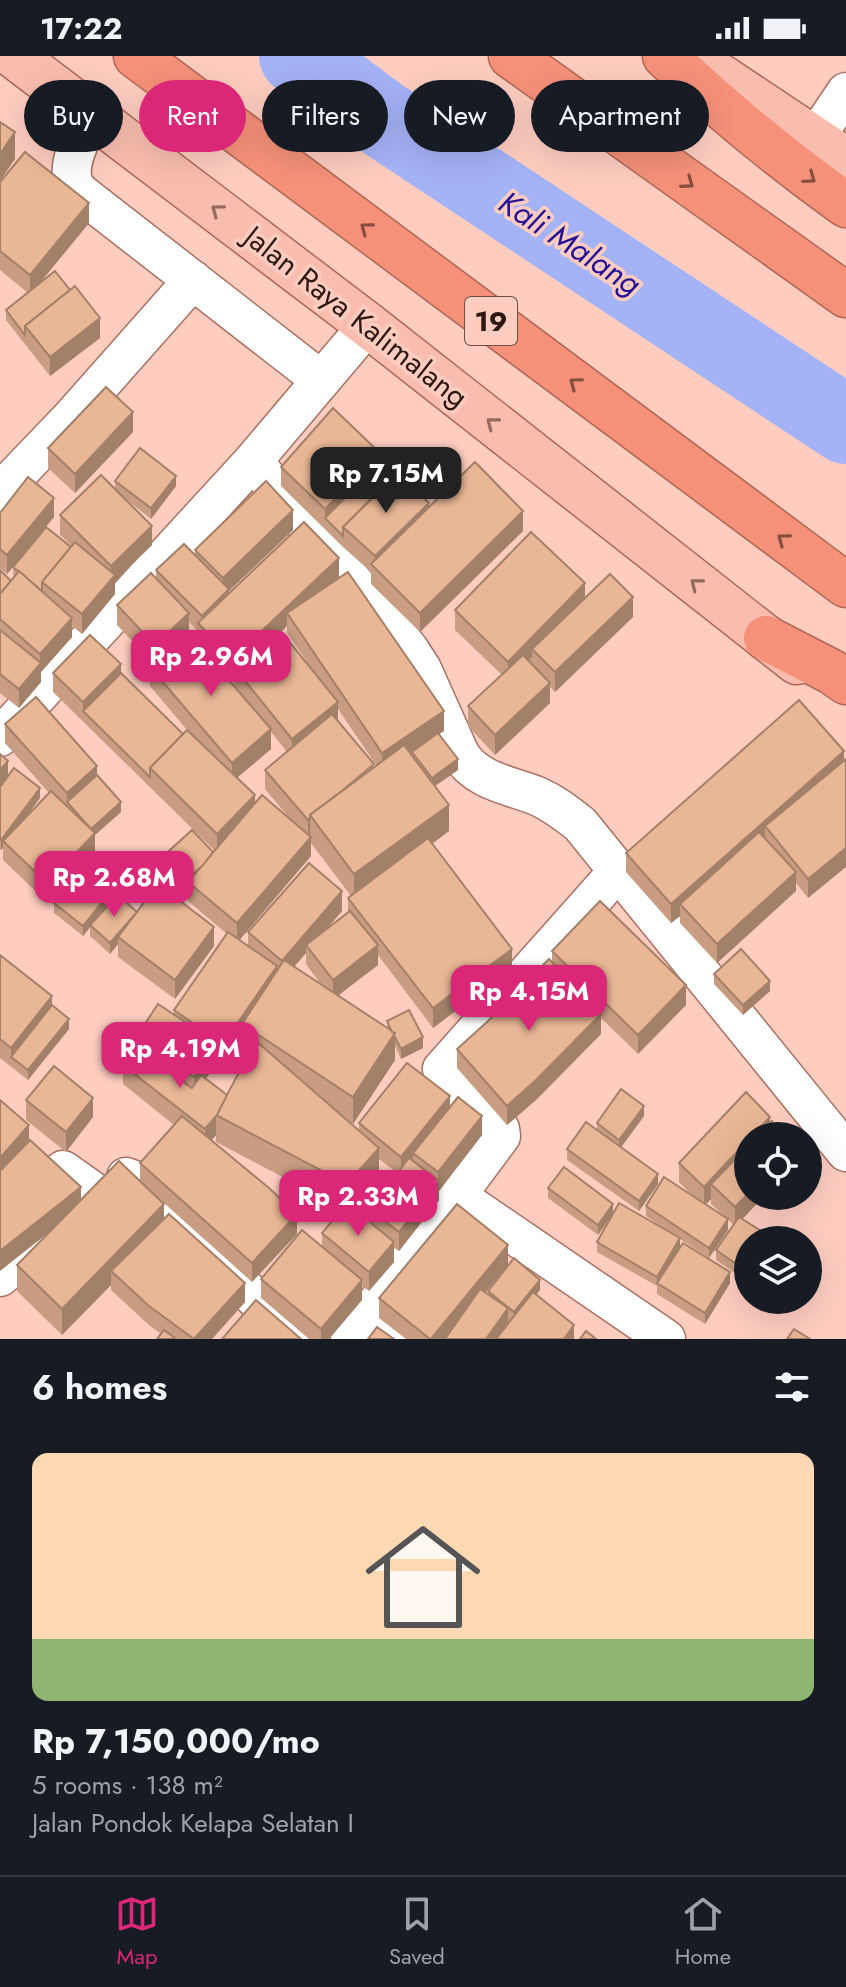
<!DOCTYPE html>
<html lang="en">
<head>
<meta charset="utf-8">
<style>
	:root { --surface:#171b24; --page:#242831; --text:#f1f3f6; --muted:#9ea1a6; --line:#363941; --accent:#db2777 }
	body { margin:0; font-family:Jost,sans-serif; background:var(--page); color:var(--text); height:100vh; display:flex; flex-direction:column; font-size:30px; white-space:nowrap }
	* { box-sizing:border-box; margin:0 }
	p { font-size:26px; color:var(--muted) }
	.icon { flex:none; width:44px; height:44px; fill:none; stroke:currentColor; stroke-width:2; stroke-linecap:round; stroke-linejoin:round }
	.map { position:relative; height:1283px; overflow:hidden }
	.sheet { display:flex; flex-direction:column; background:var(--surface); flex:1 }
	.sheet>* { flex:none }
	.guide { position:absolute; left:24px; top:24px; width:798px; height:72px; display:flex; gap:16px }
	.tools { position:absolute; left:734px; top:1066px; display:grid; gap:16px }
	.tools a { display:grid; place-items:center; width:88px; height:88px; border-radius:50%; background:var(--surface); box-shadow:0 8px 32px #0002; font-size:40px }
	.price { position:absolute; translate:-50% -68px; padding:0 18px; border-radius:16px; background:var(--accent); color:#fff; font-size:26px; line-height:52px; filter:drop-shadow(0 2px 4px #0008) }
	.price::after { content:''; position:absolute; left:50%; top:48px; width:24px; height:18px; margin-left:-12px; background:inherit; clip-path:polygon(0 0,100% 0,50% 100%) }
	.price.on { background:#222; color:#fff }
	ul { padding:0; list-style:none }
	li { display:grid; align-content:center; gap:16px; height:424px; padding:0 32px }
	li span { display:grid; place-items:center; height:248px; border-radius:16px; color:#555 }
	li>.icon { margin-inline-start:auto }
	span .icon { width:144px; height:144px; fill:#fffc; stroke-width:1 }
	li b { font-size:34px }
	h2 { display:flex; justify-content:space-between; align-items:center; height:96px; padding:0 32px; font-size:34px }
	.pill { padding:0 28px; border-radius:36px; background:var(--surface); box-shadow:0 8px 32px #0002; font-size:28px; line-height:72px }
	.pill.on { background:var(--accent); color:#fff }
	.status { display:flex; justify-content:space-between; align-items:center; height:56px; padding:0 40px; background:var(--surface); direction:ltr }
	.status svg { height:22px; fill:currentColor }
	.tab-bar { display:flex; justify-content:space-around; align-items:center; height:112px; border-top:2px solid var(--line); background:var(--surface); font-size:22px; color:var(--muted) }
	.tab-bar a { display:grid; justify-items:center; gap:4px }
	.tab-bar .on { color:var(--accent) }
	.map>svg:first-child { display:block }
</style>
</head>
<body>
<div class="status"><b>17:22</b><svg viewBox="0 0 49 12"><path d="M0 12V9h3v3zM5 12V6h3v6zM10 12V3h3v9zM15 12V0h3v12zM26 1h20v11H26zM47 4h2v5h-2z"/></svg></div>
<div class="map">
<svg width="846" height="1283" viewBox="0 0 846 1283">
	<rect width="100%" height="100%" fill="#fecdc0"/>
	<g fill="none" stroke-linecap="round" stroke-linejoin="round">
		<!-- river -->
		<path stroke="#a4b2f6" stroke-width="78" d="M298,0L380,61L846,369"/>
		<defs>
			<g id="minor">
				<path d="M92,59C84,78 65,107 74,128C76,133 82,138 87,142L321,324"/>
				<path d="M815,82L846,36"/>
				<path d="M253,405L409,593L422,613L460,698C476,725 509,729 537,740C553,747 566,757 580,768L846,1096"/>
				<path d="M0,436L70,363L193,224"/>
				<path d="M0,681L253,405L368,269"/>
				<path d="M63,1114L97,1138"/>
				<path d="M126,1121L137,1125L296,1283"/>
				<path d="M457,1140L666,1283"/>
				<path d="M0,1221L68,1163"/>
				<path d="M366,1262L396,1283"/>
				<path d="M350,1283L501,1080L500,1073L444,1020L442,1013L618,815"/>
			</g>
			<g id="primary">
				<path d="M14,0L368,269L797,606"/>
				<path d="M690,0L846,104"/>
			</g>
			<g id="motorway">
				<path d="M136,0L846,529"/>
				<path d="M511,0L846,239"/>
				<path d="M665,0C722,54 782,103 846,149"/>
				<path d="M766,582L832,616L846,626"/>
			</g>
		</defs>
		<!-- minor casing -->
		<use href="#minor" stroke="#a87163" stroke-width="41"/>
		<!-- primary casing -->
		<use href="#primary" stroke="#af6755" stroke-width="47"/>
		<!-- motorway casing -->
		<use href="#motorway" stroke="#af6755" stroke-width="47"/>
		<!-- minor -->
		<use href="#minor" stroke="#fff" stroke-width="38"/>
		<!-- primary -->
		<use href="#primary" stroke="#f9bdaf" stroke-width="44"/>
		<!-- motorway -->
		<use href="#motorway" stroke="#f59179" stroke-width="44"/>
	</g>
	<!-- wall -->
	<g fill="#c89d81" fill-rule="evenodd">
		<path d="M0,126L89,167L37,230L100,282L50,320L6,264V254L28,237L0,214Z"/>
		<path d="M133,376L75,437L48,412V392Z"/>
		<path d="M380,407L393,421L429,452L523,475L420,576L371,528V516L343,491L281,430V411Z"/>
		<path d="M115,425L176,430L151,463L123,441L152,489L115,525V538L82,578L72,570V581L41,616V626L19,652L0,637V514L11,525L14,522L13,511L7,518L0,512V457L54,461L18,505L71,491L72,490L60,479V459L115,433Z"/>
		<path d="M293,474L229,535V538L339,521L336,524L444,675L439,678L458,714L435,730L449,775L432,788L512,912L433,972L378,899V909L338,940L387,972V965L423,992L401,1003L395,990V1004L353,1068L343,1061L359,1075V1067L450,1052L482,1079L439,1135V1144L399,1195L394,1192V1206L369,1235L362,1230V1244L329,1283H309L261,1242V1223L322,1190V1177L342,1152L216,1086V1079L211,1085L297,1178L252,1226L155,1139L164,1163L245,1246L212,1283H157L161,1278L149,1269L111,1234V1229L62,1279L17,1235V1209L50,1175L29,1085L81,1144L140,1125V1107L174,1069L123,1028V1009L135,998V983L174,959V954L227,878L188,845V832L177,842L214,890L175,943L118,901V888L110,898L90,880V871L83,880L54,857V847L111,845L103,855L137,856L156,831L149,823V813L213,796L215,795L53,636V617H121L183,678L187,674L150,630V611L154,608L117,569V549L156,522V514L195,499V494ZM189,566L198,575V587L232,622L234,620V630L169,596L189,576ZM287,570V577L310,610L281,576ZM338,653L376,709L374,711L338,665ZM271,676L287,696L265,714V733L291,764L255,748L237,722L271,693ZM311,787L351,840L348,842V856L327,873L342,855L248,876V890L239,884L311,800ZM306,897V908L322,930L294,911ZM242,980V995L249,999L227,1039L206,1023L217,1006V1003L223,1008ZM379,1103L397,1117L369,1153V1165L351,1150L379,1119Z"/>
		<path d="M585,541L633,561L555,636L550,631V647L495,699L468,670V650L502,619L455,574V554Z"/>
		<path d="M5,668L97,720L121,756L95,779V796L47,846L3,804V792L1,794L0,793V698L8,720L40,742L25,762L49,737L5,687Z"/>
		<path d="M844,695L808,842L796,827V835L717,907L680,867V860L671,867L626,816V797Z"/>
		<path d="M552,895L686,949L638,998L601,962V978L537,1043L507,1069L457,1012V993L552,907Z"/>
		<path d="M0,899L52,949L69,973L28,1024L0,1002Z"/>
		<path d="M714,918L770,935L743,959L714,928Z"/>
		<path d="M26,1044L93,1061L66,1096L26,1064Z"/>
		<path d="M644,1060L621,1091L658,1128L639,1155L567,1104V1093L597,1074V1067Z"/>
		<path d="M679,1107L764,1140L742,1163L748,1184V1226L716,1204V1194L734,1169L728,1164V1174L709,1202L680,1183V1192L730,1227L705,1268L657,1238V1230L597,1196V1186L612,1159L598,1179L548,1142V1132L613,1158L663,1172L646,1160V1150L693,1140L679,1126ZM711,1143V1148L725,1161L706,1148Z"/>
		<path d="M540,1234L536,1239L574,1283H406L379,1262V1242L486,1236L488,1238V1235Z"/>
	</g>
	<!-- shaded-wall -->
	<g fill="#a38069">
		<path d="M15,76V103L0,125V98Z"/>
		<path d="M89,147V167L30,239V219Z"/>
		<path d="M100,262V282L50,320V301Z"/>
		<path d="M133,356V376L75,437V418Z"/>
		<path d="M380,397V417L325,462V453Z"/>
		<path d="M176,420V430L151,463V452Z"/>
		<path d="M54,442V461L7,518V499Z"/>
		<path d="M429,447V467L375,512V500Z"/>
		<path d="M293,454V474L229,535V553L202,572V560L223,540V522Z"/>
		<path d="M523,455V475L420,576V557Z"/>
		<path d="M152,470V489L115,525V538L82,578V558L111,524V510Z"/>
		<path d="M339,502V521L292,565L287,557V570L238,616L234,611V620L232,622V603Z"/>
		<path d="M585,527V547L532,593V601L508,625V606Z"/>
		<path d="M633,541V561L555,636V616Z"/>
		<path d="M189,557V576L155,609V589Z"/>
		<path d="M72,562V581L41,616V626L19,652V633L40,608V598Z"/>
		<path d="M121,608V627L83,655V646Z"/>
		<path d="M550,627V647L495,699V679Z"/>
		<path d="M338,646V665L292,702V683Z"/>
		<path d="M444,655V675L382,717V697Z"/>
		<path d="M271,673V693L232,726V707Z"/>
		<path d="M844,695V715L765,770V785L680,848V860L671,867V848Z"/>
		<path d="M458,703V714L432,732V722Z"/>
		<path d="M8,705V725L0,734V714Z"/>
		<path d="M97,710V730L67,746V757V737Z"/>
		<path d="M40,732V742L6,788L3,785V792L1,794V784Z"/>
		<path d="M255,739V758L217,797V778Z"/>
		<path d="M121,746V756L95,779V796L47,846V827L91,773Z"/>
		<path d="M449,749V775L354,845V818Z"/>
		<path d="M310,762V781L308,783V764Z"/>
		<path d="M311,781V800L237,887V867Z"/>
		<path d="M846,792V811L808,842V823Z"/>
		<path d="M214,798L188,826V832L172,847V837Z"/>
		<path d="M796,816V835L717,907V888Z"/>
		<path d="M111,835V845L83,880V870Z"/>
		<path d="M342,835V855L309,893L306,889V897L282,924V905Z"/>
		<path d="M137,857L118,881V888L110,898V887Z"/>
		<path d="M214,871V890L175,943V924Z"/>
		<path d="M378,889V909L333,943V924Z"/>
		<path d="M512,893V912L433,972V952Z"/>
		<path d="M277,910V929L242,968V980L223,1008V988Z"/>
		<path d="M770,925V935L743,959V949Z"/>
		<path d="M686,929V949L638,998V979Z"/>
		<path d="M52,940V960L11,1001V1011V992Z"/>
		<path d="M601,958V978L537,1043L507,1069V1050Z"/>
		<path d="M69,963V973L28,1024V1014Z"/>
		<path d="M395,977V1004L353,1068V1041Z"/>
		<path d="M423,981V992L401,1003V993Z"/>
		<path d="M217,987V1006L194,1040V1021Z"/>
		<path d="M450,1040V1059L413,1097V1105L401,1120V1101Z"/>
		<path d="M93,1042V1061L66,1096V1076Z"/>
		<path d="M644,1050V1060L619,1094V1084Z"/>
		<path d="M216,1059V1079L205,1092V1073Z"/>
		<path d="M482,1060V1079L439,1135V1144L399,1195V1176L438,1126V1116Z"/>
		<path d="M770,1061V1080H752Z"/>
		<path d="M29,1069V1088L0,1121V1102Z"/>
		<path d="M748,1084V1103L711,1128V1143L704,1150V1131Z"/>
		<path d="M379,1092V1119L347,1155V1128Z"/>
		<path d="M658,1118V1128L639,1155V1145Z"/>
		<path d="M81,1131V1151L0,1215V1195Z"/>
		<path d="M748,1138V1140H764L735,1171V1151Z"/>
		<path d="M164,1148V1174L111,1215V1229L62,1279V1253Z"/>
		<path d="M613,1148V1158L598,1179V1169Z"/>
		<path d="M297,1158V1178L252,1226V1207Z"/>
		<path d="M728,1163V1174L709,1202V1192Z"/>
		<path d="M680,1182V1192L657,1227V1231V1221Z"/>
		<path d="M394,1186V1206L369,1235V1216Z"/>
		<path d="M508,1189V1209L447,1283H431Z"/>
		<path d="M730,1216V1227L705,1268V1257Z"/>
		<path d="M362,1224V1244L329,1283H321V1273Z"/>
		<path d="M540,1224V1234L514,1267V1256Z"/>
		<path d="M245,1227V1246L212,1283H194Z"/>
		<path d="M508,1252V1271L500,1283H486Z"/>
		<path d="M574,1269V1283H564Z"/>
	</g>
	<!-- building -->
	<g fill="#e9b796" stroke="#a38069" stroke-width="2">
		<path d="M0,66L15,76L0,98Z"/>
		<path d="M25,96L89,147L30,219L0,195V126Z"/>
		<path d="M55,215L70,234L25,270V279L6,254Z"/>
		<path d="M75,230L100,262L50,301L25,270Z"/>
		<path d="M106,331L133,356L75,418L48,392Z"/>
		<path d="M333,352L380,397L325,453L281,411Z"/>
		<path d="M140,392L176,420L151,452L115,425Z"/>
		<path d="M475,406L523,455L420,557L371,508Z"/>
		<path d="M380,407L393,421L343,471V480L325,462Z"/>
		<path d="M398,417L429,447L375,500L343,471Z"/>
		<path d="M101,419L152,470L111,510L60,459Z"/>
		<path d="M28,421L54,442L7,499L0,493V457Z"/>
		<path d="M266,425L293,454L223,522L195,494Z"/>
		<path d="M304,466L339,502L232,603L198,567Z"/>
		<path d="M46,471L71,491L42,526V535L13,511Z"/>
		<path d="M531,476L585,527L508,606L455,554Z"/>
		<path d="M75,486L115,519L82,558L42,526Z"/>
		<path d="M184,488L229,533L202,560L156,514Z"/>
		<path d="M0,514L11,525L0,538Z"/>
		<path d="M19,515L72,562L40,598L0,563V538Z"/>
		<path d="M348,516L444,655L382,697L287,557Z"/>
		<path d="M151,517L189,557L155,589L117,549Z"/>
		<path d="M610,518L633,541L555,616L532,593Z"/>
		<path d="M0,574L41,607L19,633L0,618Z"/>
		<path d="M280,574L338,646L292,683L234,611Z"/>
		<path d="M189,578L271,673L232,707L150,611Z"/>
		<path d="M90,579L121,608L83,646L53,617Z"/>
		<path d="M523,599L550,627L495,679L468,650Z"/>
		<path d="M121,617L183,678L150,712V721L83,655Z"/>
		<path d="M36,641L97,710L67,737L5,668Z"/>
		<path d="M799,644L844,695L671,848L626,797Z"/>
		<path d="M332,658L374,708L343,734L310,759V762L308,764L265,714Z"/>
		<path d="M187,674L255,739L217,778L150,712Z"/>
		<path d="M438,677L458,703L432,722L412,696Z"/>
		<path d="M404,689L449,749L354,818L310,759Z"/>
		<path d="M0,698L8,705L0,714Z"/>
		<path d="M846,703V792L808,823L765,770Z"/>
		<path d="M14,712L40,732L1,784L0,783V731Z"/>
		<path d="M97,719L121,746L91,773L67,746Z"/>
		<path d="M51,735L95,777L47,827L3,785Z"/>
		<path d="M262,739L311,781L237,867L188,826Z"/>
		<path d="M192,774L213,796L203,809L172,837L149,813Z"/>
		<path d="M759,776L796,816L717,888L680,848Z"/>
		<path d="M428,782L512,893L433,952L348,842Z"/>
		<path d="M309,807L342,835L282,905L248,876Z"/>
		<path d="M82,812L111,835L83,870L54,847Z"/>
		<path d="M158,828L214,871L175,924L118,881Z"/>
		<path d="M118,839L137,856L110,887L90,869Z"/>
		<path d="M600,845L686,929L638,979L552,895Z"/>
		<path d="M350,855L378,889L333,924L306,889Z"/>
		<path d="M228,876L277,910L223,988L174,954Z"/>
		<path d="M741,893L770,925L743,949L714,918Z"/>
		<path d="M0,899L52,940L11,992L0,983Z"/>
		<path d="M549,903L601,958L537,1023L507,1050L457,993L487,966Z"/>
		<path d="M284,904L395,977L353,1041L242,968Z"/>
		<path d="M158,948L217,987L194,1021L135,983Z"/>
		<path d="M52,949L69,963L28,1014L11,1001Z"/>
		<path d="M409,954L423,981L401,993L394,979L395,977L392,976L387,965Z"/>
		<path d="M256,985L379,1092L347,1128L216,1059Z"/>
		<path d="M139,995L192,1032L201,1019L227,1039L217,1059L205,1073L123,1009Z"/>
		<path d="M407,1007L450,1040L401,1101L359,1067Z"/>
		<path d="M54,1010L93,1042L66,1076L26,1044Z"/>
		<path d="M621,1033L644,1050L619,1084L597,1067Z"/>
		<path d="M746,1036L770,1061L752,1080H748V1084L704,1131L679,1107Z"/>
		<path d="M458,1041L482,1060L438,1116L413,1097Z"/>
		<path d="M0,1044L29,1069L0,1102Z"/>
		<path d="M182,1060L269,1132L297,1158L252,1207L140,1107Z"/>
		<path d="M772,1065L784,1080H758Z"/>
		<path d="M586,1066L658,1118L639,1145L567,1093Z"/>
		<path d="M30,1084L81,1131L0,1195V1115Z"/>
		<path d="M748,1090V1138L735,1151L711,1128Z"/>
		<path d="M409,1102L439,1125L399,1176L369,1153Z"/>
		<path d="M119,1105L164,1148L62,1253L17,1209Z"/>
		<path d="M564,1111L613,1148L598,1169L548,1132Z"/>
		<path d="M664,1121L728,1163L709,1192L646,1150Z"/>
		<path d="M347,1147L394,1186L369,1216L322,1177Z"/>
		<path d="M619,1147L680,1182L657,1221L597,1186Z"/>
		<path d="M457,1148L508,1189L431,1283H430L379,1242Z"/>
		<path d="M169,1158L245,1227L194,1283L149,1250L111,1215Z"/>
		<path d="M739,1161L774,1183L748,1184V1216L716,1194Z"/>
		<path d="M302,1174L362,1224L321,1273L261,1223Z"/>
		<path d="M683,1187L730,1216L705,1257L657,1227Z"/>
		<path d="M514,1202L540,1224L514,1256L488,1235Z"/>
		<path d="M480,1233L508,1252L486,1283H445Z"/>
		<path d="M533,1236L574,1269L564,1283H496Z"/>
		<path d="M256,1244L301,1283H222Z"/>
		<path d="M377,1271L394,1283H368Z"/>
		<path d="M794,1273L810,1283H787Z"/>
		<path d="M164,1274L176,1283H157Z"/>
		<path d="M586,1275L596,1283H580Z"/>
	</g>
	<!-- one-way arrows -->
	<defs><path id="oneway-chevron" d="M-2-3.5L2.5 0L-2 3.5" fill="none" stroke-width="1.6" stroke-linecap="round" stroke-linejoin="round" transform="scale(2)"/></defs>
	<g stroke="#884e40">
		<use href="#oneway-chevron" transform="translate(810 122) rotate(36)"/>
		<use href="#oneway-chevron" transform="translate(688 127) rotate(36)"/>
		<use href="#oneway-chevron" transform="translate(366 172) rotate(-143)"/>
		<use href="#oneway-chevron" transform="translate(575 327) rotate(-143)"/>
		<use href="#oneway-chevron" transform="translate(783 483) rotate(-143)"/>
	</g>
	<g stroke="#946a60">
		<use href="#oneway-chevron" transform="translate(217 154) rotate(-143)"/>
		<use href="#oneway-chevron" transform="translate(492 367) rotate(-142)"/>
		<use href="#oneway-chevron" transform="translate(696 528) rotate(-142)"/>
	</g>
	<g text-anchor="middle" stroke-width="7" stroke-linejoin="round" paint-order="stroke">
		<!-- shield labels -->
		<rect fill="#fecdc0" stroke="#6c4e46" stroke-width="2" x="465" y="241" width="52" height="48" rx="6"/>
		<g font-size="28" font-weight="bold" fill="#2e1812">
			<text x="491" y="275">19</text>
		</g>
		<!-- street labels -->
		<g font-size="30" fill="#2e1812" stroke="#fecdc0">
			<text transform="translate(356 261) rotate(38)" y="10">Jalan Raya Kalimalang</text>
		</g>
		<!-- water labels -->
		<g font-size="32" font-style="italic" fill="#251397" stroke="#fecdc0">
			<text transform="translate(570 187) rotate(33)" y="11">Kali Malang</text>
		</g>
	</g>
</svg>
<div class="tools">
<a><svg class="icon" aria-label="locate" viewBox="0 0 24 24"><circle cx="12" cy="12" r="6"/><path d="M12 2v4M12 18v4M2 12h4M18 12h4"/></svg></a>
<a><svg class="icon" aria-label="layers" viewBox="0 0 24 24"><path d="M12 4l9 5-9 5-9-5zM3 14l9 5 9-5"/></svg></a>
</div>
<b class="price on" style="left:386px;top:459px">Rp 7.15M</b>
<b class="price" style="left:211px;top:642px">Rp 2.96M</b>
<b class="price" style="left:114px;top:863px">Rp 2.68M</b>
<b class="price" style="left:529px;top:977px">Rp 4.15M</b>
<b class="price" style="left:180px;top:1034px">Rp 4.19M</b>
<b class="price" style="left:358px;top:1182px">Rp 2.33M</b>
<div class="guide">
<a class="pill">Buy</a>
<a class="pill on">Rent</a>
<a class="pill">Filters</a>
<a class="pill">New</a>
<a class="pill">Apartment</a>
</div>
</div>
<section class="sheet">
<h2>6 homes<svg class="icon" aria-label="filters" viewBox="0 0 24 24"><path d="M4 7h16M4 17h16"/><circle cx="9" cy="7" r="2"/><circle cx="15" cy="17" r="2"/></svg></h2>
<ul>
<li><span style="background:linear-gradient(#ffd9b3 75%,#8fb573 0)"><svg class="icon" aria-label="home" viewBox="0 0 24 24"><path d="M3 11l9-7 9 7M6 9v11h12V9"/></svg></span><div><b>Rp 7,150,000/mo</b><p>5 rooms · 138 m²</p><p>Jalan Pondok Kelapa Selatan I</p></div></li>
</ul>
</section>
<nav class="tab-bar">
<a class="on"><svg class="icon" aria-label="map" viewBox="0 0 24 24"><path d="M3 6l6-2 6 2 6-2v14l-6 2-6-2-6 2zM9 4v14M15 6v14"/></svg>Map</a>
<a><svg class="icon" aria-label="saved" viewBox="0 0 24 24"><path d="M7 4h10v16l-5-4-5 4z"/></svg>Saved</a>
<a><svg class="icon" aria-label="home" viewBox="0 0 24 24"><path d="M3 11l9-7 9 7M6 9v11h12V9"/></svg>Home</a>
</nav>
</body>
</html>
